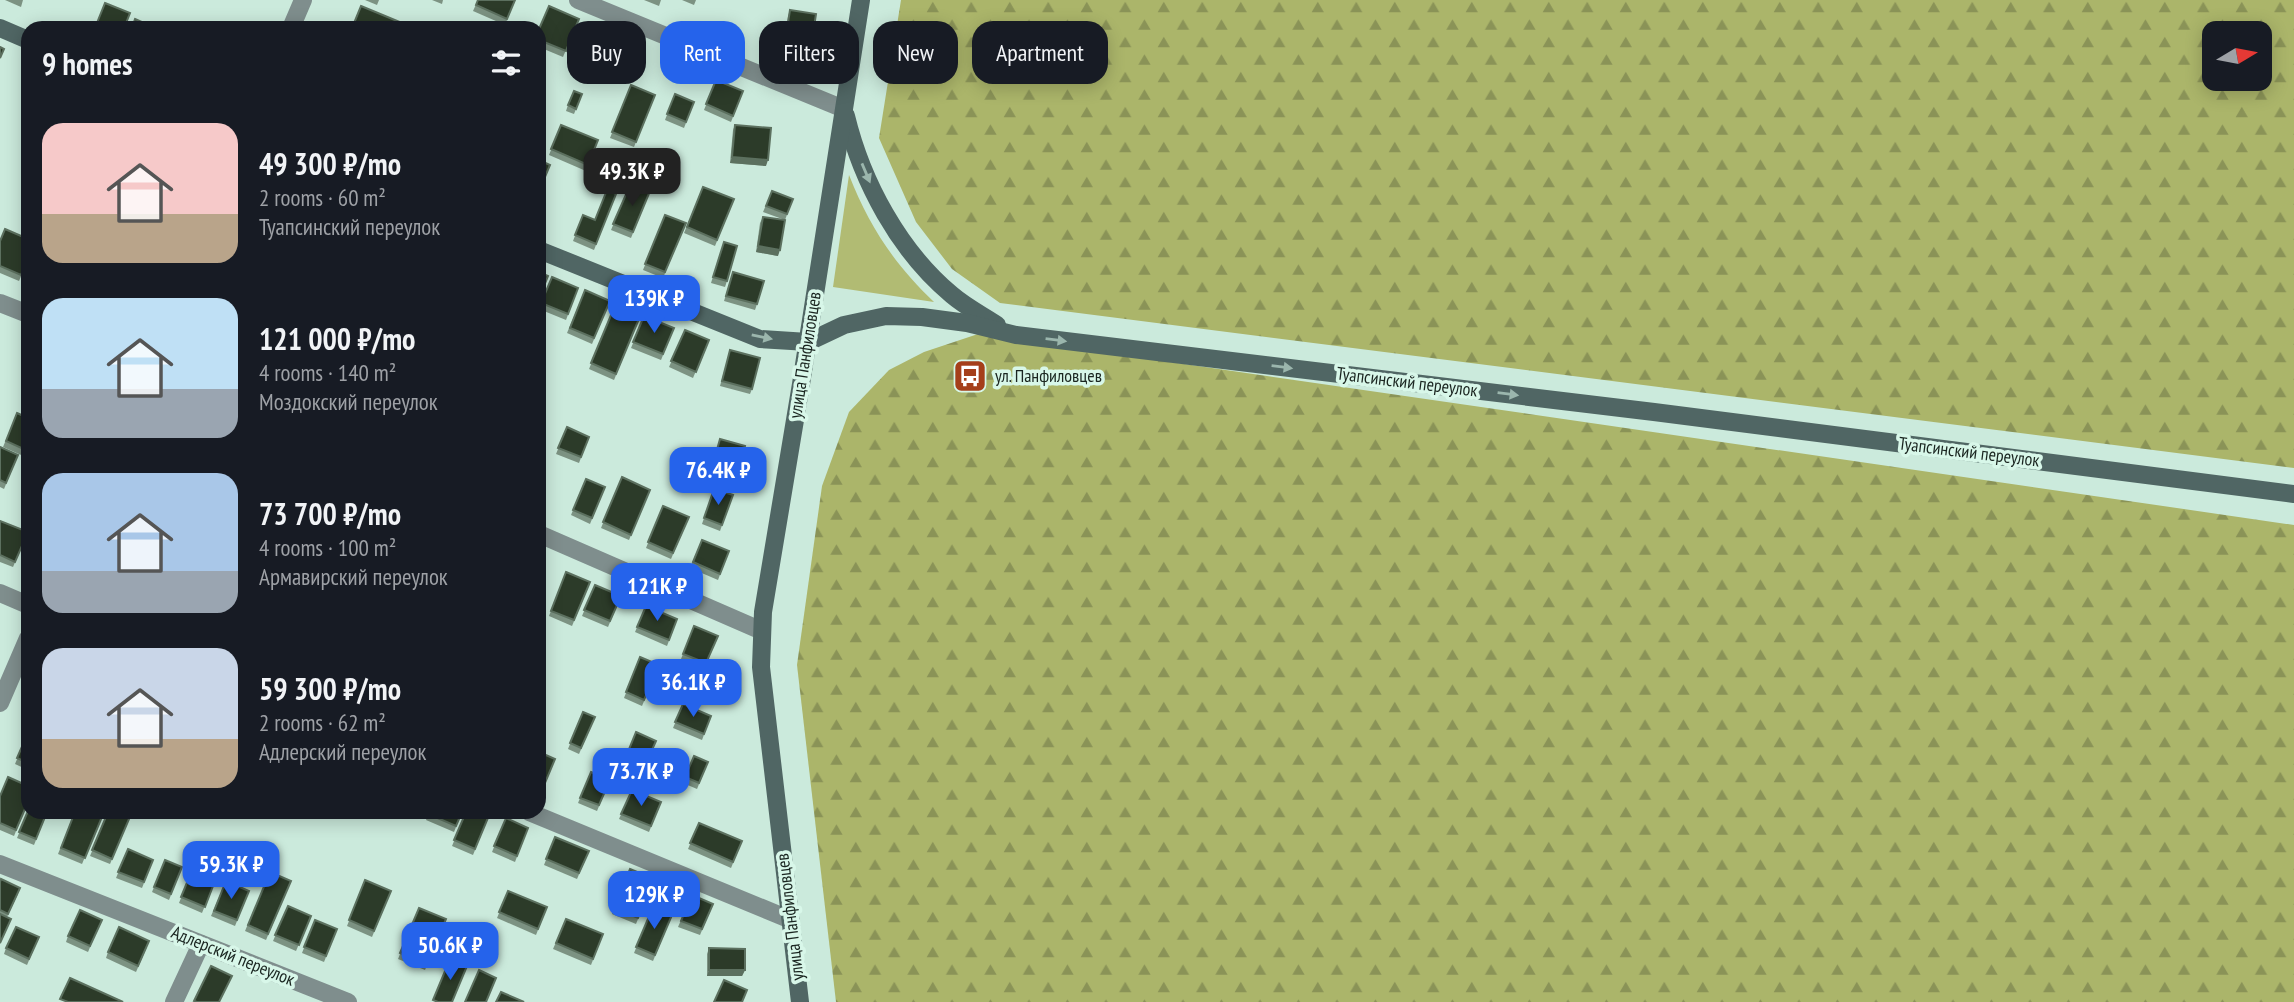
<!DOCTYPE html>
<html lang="en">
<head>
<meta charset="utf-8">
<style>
	:root { --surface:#171b24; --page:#242831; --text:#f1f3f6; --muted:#9ea1a6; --accent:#2563eb }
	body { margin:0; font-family:"PT Sans Narrow",sans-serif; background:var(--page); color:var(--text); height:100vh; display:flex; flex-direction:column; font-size:26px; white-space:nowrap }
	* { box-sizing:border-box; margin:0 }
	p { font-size:23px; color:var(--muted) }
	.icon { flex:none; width:38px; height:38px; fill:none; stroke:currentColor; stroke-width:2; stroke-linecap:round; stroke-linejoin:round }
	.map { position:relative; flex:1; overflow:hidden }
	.panel { position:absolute; left:21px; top:21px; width:525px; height:798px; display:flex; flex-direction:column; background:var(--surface); border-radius:21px; box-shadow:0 4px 18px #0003 }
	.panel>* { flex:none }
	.hud { position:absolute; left:567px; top:21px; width:665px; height:63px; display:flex; gap:14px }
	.needle { width:46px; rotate:80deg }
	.buttons { position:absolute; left:2202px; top:21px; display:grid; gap:14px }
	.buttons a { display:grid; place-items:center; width:70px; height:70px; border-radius:14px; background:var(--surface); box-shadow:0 4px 18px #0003; font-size:35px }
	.price { position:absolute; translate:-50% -60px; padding:0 16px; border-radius:14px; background:var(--accent); color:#fff; font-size:23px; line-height:46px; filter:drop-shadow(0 2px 4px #0008) }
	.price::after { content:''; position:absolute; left:50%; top:42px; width:21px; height:16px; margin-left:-10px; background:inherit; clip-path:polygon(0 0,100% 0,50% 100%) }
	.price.on { background:#222; color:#fff }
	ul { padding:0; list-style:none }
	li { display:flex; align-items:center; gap:21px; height:175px; padding:0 21px }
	li span { display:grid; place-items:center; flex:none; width:196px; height:140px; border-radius:21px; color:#555 }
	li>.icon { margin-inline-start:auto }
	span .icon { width:84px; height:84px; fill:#fffc; stroke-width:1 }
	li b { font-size:30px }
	h2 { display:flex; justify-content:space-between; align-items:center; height:84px; padding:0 21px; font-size:30px }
	.pill { padding:0 24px; border-radius:21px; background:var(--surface); box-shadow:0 4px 18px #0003; font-size:24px; line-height:63px }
	.pill.on { background:var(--accent); color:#fff }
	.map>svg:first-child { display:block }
</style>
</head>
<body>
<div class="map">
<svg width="2294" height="1002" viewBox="0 0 2294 1002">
	<defs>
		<pattern id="forest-firs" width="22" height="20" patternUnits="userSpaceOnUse" patternTransform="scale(1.75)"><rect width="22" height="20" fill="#abb56a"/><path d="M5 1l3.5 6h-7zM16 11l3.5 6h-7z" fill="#8a9357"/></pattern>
	</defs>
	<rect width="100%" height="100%" fill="#cbeadc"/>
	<!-- grass -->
	<path fill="#b1bb73" d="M849,175C869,226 894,264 934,302L833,287Z"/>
	<!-- forest -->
	<g fill="url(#forest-firs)" fill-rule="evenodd">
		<path d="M901,0H2294V468L1000,303L952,269L916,222L879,138ZM2214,33H2259V79H2214Z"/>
		<path d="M978,334L2294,525V1002H836L797,665L822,486L849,412L889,370L924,352Z"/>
	</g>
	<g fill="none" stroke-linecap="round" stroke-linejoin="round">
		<!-- street -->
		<g stroke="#7f8e8d" stroke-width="18">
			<path d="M578,0L844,109"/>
			<path d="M291,28L303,0"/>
			<path d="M0,303L28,314"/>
			<path d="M539,534L762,631"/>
			<path d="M0,593L28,605"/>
			<path d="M0,703L28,638"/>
			<path d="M529,812L791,920"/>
			<path d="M0,864L348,1002"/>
			<path d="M174,1002L201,944"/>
		</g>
		<!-- secondary -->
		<g stroke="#506664" stroke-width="18">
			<path d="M0,28L28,40"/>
			<path d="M846,116C862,182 899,251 952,295C966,307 982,315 997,325"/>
			<path d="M539,250L760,339L808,342L844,325L886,316L922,317L967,323L1016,335L1654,412L2294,494"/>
			<path d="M800,1002L761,667L763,612L801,384L861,0"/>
		</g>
	</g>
	<!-- wall -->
	<g fill="#7c9282">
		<path d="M5,0H23L21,7Z"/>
		<path d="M365,0H379L377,5Z"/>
		<path d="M432,0H443L442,4Z"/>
		<path d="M478,0H515L505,25L473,11Z"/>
		<path d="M644,0H661L659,6Z"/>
		<path d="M682,0H696L694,5Z"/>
		<path d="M790,10L810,53L808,59L782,55L788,16Z"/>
		<path d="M579,19L563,57L539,47V29Z"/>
		<path d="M619,52L634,58L627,74L612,68Z"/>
		<path d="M716,80L743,91L731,122L704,110Z"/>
		<path d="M631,85L655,95L634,147L610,138Z"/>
		<path d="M582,94L574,114L566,111L568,105Z"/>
		<path d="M675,94L694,102L684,128L665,120Z"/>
		<path d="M28,97V118L21,115Z"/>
		<path d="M561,125L598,140L586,171L549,155Z"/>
		<path d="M735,125L766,166L730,163L733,130Z"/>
		<path d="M631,183L650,191L631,238L611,230Z"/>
		<path d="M703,187L734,199L715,246L684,233Z"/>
		<path d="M772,191L793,199L785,220L763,212Z"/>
		<path d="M616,194L594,250L573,241L583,215L595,220Z"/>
		<path d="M665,215L686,223L663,278L643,270Z"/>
		<path d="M763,217L778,256L756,252L760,223Z"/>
		<path d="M0,241L28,260L19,281L0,273Z"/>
		<path d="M724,242L727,281L725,287L711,283Z"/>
		<path d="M28,271V286L23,284Z"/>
		<path d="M552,277L578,288L566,320L539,309Z"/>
		<path d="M731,278L757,304L755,310L724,301Z"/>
		<path d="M585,290L610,301L592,344L567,333Z"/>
		<path d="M616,303L641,314L614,380L589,369Z"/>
		<path d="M644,316L674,328L661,360L631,348Z"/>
		<path d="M685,330L709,340L693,378L669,367Z"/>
		<path d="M730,350L752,389L750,394L720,386Z"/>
		<path d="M17,413L28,418V458L3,447Z"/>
		<path d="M567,427L589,437L579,463L556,454Z"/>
		<path d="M720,439L737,478L735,484L709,477Z"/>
		<path d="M0,447L18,455L4,489L0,487Z"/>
		<path d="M622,477L650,490L629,540L601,528Z"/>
		<path d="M586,479L605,487L590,524L571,515Z"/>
		<path d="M714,489L733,495L720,531L702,524Z"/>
		<path d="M663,506L689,517L671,559L646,548Z"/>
		<path d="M0,521L28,532L13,567L0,562Z"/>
		<path d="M702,540L729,551L718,580L690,568Z"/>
		<path d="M566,572L590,582L572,626L549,616Z"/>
		<path d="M595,585L621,596L608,627L582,616Z"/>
		<path d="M646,606L677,619L667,646L635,632Z"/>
		<path d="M694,626L718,636L704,669L681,659Z"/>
		<path d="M640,657L659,665L642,706L624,698Z"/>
		<path d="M683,704L711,716L702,740L673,728Z"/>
		<path d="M583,712L595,717L579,754L568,749Z"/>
		<path d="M636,732L656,741L640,778L621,770Z"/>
		<path d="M28,733V770L15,764Z"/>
		<path d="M539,752L555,759L543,789L539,787Z"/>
		<path d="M694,756L708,762L697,789L683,783Z"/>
		<path d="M591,772L610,780L597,811L578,803Z"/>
		<path d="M632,790L661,802L649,832L619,819Z"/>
		<path d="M0,796L28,802L14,836L0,830Z"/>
		<path d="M28,811L47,812L34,845L17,838Z"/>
		<path d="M75,812H104L82,864L58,854Z"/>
		<path d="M108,812H132L110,864L90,856Z"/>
		<path d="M429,812H462L454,832L426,820Z"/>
		<path d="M466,812L490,813L473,855L452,846Z"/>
		<path d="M506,818L528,828L515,862L492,852Z"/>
		<path d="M699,823L742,841L731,868L688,849Z"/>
		<path d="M555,837L589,851L577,879L544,865Z"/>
		<path d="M128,849L153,860L142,888L116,878Z"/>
		<path d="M165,860L182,867L169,900L152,892Z"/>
		<path d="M193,868L216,878L202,913L179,903Z"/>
		<path d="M630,869L654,879L636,924L612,914Z"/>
		<path d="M270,872L291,881L266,940L245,931Z"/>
		<path d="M365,880L391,891L372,937L347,926Z"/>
		<path d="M226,881L249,891L235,926L211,916Z"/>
		<path d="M0,882L18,894L7,917L0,944Z"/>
		<path d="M508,891L547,907L536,935L497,918Z"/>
		<path d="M692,895L713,904L700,935L678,927Z"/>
		<path d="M288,906L311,916L296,951L273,941Z"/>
		<path d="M653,907L672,915L653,961L634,953Z"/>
		<path d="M419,908L446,919L425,970L398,959Z"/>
		<path d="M566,919L603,934L591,965L553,949Z"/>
		<path d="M315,920L337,929L324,962L302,953Z"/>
		<path d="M99,926L88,952L66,942L68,936Z"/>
		<path d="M39,937L27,965L4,954L6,948Z"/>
		<path d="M147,947L136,972L106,958L108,952Z"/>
		<path d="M709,948L745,970L742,976H707V954Z"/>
	</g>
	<!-- shaded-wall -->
	<g fill="#5c705f">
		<path d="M784,49L810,53L808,59L782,55Z"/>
		<path d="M732,157L768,160L766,166L730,163Z"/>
		<path d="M758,246L780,250L778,256L756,252Z"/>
		<path d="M709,970H745L742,976H707Z"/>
	</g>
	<!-- building -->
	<g fill="#2c3b29" stroke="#5c705f" stroke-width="2">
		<path d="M478,0H515L507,19L476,5Z"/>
		<path d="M105,3L130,13L124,28H95Z"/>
		<path d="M361,6L414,28H352Z"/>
		<path d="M549,6L579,19L566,51L539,40V29Z"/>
		<path d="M790,10L816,14L810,53L784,49Z"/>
		<path d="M135,19L155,28H132Z"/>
		<path d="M0,47L4,49L0,58Z"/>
		<path d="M619,52L634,58L630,68L614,62Z"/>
		<path d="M716,80L743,91L733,116L706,104Z"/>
		<path d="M631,85L655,95L636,142L612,132Z"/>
		<path d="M574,91L582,94L576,109L568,105Z"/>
		<path d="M675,94L694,102L686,122L667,114Z"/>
		<path d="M28,97V111L23,109Z"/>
		<path d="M561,125L598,140L588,165L551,149Z"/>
		<path d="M735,125L771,128L768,160L732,157Z"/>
		<path d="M539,160L550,165L539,191Z"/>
		<path d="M631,183L650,191L633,232L613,224Z"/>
		<path d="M703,187L734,199L717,240L687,227Z"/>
		<path d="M607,190L616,194L596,244L575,235L583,215L595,220Z"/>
		<path d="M772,191L793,199L787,214L766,206Z"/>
		<path d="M665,215L686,223L665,272L645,264Z"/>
		<path d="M763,217L785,220L780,250L758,246Z"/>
		<path d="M5,229L28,239V259L21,275L0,266V241Z"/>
		<path d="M724,242L737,246L727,281L713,277Z"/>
		<path d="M539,272L548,276L539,298Z"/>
		<path d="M733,272L764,281L757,304L726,296Z"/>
		<path d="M552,277L578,288L568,314L541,303Z"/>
		<path d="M585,290L610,301L594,338L570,328Z"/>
		<path d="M616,303L641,314L616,374L591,363Z"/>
		<path d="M644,316L674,328L663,354L633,342Z"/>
		<path d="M685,330L709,340L696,372L671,361Z"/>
		<path d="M730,350L760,358L752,389L722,381Z"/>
		<path d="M17,413L28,418V451L6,441Z"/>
		<path d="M567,427L589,437L581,457L558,448Z"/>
		<path d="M720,439L745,446L737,478L711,471Z"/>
		<path d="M0,447L18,455L6,483L0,480Z"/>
		<path d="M622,477L650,490L631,535L603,522Z"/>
		<path d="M586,479L605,487L592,518L573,510Z"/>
		<path d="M714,489L733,495L722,525L704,518Z"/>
		<path d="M663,506L689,517L673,553L648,542Z"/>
		<path d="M0,521L28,532L15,562L0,555Z"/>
		<path d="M702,540L729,551L720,574L693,562Z"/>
		<path d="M566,572L590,582L574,620L551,611Z"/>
		<path d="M595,585L621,596L610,621L584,610Z"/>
		<path d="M646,606L677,619L669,640L637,627Z"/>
		<path d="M694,626L718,636L706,663L683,654Z"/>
		<path d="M640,657L659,665L644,700L626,692Z"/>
		<path d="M683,704L711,716L704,734L675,722Z"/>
		<path d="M583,712L595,717L581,748L570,743Z"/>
		<path d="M636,732L656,741L642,772L623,764Z"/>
		<path d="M28,733V763L17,758Z"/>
		<path d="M539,752L555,759L545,783L539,780Z"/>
		<path d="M694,756L708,762L699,783L685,777Z"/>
		<path d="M591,772L610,780L599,805L580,798Z"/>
		<path d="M8,777L28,786V802L16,830L0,823V796Z"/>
		<path d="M632,790L661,802L651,826L621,814Z"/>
		<path d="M28,811V812H47L36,839L19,832Z"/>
		<path d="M75,812H104L85,858L61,848Z"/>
		<path d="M108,812H132L112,859L92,850Z"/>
		<path d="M429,812H462L456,826L428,814Z"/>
		<path d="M466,812L490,813L475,849L454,840Z"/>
		<path d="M506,818L528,828L517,856L494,846Z"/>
		<path d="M699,823L742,841L733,862L690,843Z"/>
		<path d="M555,837L589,851L579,873L546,859Z"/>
		<path d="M128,849L153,860L144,882L118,872Z"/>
		<path d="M165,860L182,867L171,894L154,887Z"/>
		<path d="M193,868L216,878L205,907L181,897Z"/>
		<path d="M630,869L654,879L638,918L614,908Z"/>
		<path d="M270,872L291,881L268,934L248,925Z"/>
		<path d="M1,879L20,888L8,914L0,910V882Z"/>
		<path d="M365,880L391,891L374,931L349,920Z"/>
		<path d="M226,881L249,891L237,920L214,911Z"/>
		<path d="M508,891L547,907L538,929L499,912Z"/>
		<path d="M692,895L713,904L702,929L681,921Z"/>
		<path d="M288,906L311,916L299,945L275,935Z"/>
		<path d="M653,907L672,915L655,955L636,947Z"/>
		<path d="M419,908L446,919L427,964L400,953Z"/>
		<path d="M80,910L102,920L90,946L68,936Z"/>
		<path d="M0,914L11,919L0,943Z"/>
		<path d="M566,919L603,934L593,959L556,943Z"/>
		<path d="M315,920L337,929L326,956L304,947Z"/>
		<path d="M16,927L39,937L29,959L6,948Z"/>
		<path d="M119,927L149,941L138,966L108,952Z"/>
		<path d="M709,948L745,949V970H709Z"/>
		<path d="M450,959L467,966L452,1002H438L433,1000Z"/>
		<path d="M211,966L232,976L219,1002H197L194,1001Z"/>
		<path d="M479,970L496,978L486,1002H465Z"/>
		<path d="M70,978L123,1002H68L60,999Z"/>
		<path d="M724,980L747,990L742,1002H714Z"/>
		<path d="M501,992L524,1002H496Z"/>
	</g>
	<!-- one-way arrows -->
	<defs><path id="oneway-solid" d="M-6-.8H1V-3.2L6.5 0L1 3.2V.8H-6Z" transform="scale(1.75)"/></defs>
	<g fill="#9bb6ad">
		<use href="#oneway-solid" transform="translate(866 173) rotate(67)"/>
		<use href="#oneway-solid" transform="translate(762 337) rotate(12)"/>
		<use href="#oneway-solid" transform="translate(1056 340) rotate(7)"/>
		<use href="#oneway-solid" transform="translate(1282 367) rotate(7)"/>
		<use href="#oneway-solid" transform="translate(1508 394) rotate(7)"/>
	</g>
	<!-- icons -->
	<defs>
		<symbol id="bus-square" viewBox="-11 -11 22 22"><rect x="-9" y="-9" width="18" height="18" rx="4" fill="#a53f1a" stroke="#d8f7e9"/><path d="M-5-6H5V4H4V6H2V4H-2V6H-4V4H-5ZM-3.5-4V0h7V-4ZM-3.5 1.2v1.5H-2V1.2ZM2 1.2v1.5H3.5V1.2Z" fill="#fff"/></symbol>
	</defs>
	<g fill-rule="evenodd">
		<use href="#bus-square" x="951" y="357" width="38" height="38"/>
	</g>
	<g text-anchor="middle" stroke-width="7" stroke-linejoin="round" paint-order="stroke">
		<!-- street labels -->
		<g font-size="18" fill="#1a2520" stroke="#d8f7e9">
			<text transform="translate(805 355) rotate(-81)" y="6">улица Панфиловцев</text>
			<text transform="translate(1407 382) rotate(7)" y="6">Туапсинский переулок</text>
			<text transform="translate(1969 452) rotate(7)" y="6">Туапсинский переулок</text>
			<text transform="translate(790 917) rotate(-97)" y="6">улица Панфиловцев</text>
			<text transform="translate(233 956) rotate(22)" y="6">Адлерский переулок</text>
		</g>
		<!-- poi labels -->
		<g font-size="18" fill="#1a2520" stroke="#d8f7e9" text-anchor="start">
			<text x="995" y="382">ул. Панфиловцев</text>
		</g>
	</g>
</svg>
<div class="buttons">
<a><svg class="needle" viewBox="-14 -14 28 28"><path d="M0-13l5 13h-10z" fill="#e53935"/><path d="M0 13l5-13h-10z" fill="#9ea1a6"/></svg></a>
</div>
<b class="price on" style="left:632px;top:208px">49.3K ₽</b>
<b class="price" style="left:654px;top:335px">139K ₽</b>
<b class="price" style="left:718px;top:507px">76.4K ₽</b>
<b class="price" style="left:657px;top:623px">121K ₽</b>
<b class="price" style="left:693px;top:719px">36.1K ₽</b>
<b class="price" style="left:641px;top:808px">73.7K ₽</b>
<b class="price" style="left:231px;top:901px">59.3K ₽</b>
<b class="price" style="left:654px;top:931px">129K ₽</b>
<b class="price" style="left:450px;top:982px">50.6K ₽</b>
<div class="hud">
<a class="pill">Buy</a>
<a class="pill on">Rent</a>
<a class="pill">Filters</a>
<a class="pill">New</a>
<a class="pill">Apartment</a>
</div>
<section class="panel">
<h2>9 homes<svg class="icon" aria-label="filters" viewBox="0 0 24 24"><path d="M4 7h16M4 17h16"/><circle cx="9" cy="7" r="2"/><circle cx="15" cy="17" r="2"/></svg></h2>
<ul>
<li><span style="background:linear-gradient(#f6c9c9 65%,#b9a48a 0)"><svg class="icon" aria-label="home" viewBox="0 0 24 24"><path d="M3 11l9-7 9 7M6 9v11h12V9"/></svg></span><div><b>49 300 ₽/mo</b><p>2 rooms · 60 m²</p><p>Туапсинский переулок</p></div></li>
<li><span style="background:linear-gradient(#bfe0f5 65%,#9aa5b1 0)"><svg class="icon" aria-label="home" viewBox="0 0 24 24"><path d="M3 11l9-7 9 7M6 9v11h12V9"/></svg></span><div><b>121 000 ₽/mo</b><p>4 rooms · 140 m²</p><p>Моздокский переулок</p></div></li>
<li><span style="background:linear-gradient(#a9c7e8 70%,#9aa5b1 0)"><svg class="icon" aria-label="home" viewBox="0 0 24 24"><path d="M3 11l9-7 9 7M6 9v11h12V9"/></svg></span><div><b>73 700 ₽/mo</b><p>4 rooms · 100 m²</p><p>Армавирский переулок</p></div></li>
<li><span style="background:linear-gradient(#c9d6e8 65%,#b9a48a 0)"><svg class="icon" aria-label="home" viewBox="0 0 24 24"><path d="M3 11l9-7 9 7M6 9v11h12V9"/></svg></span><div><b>59 300 ₽/mo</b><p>2 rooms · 62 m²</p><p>Адлерский переулок</p></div></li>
</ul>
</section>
</div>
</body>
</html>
